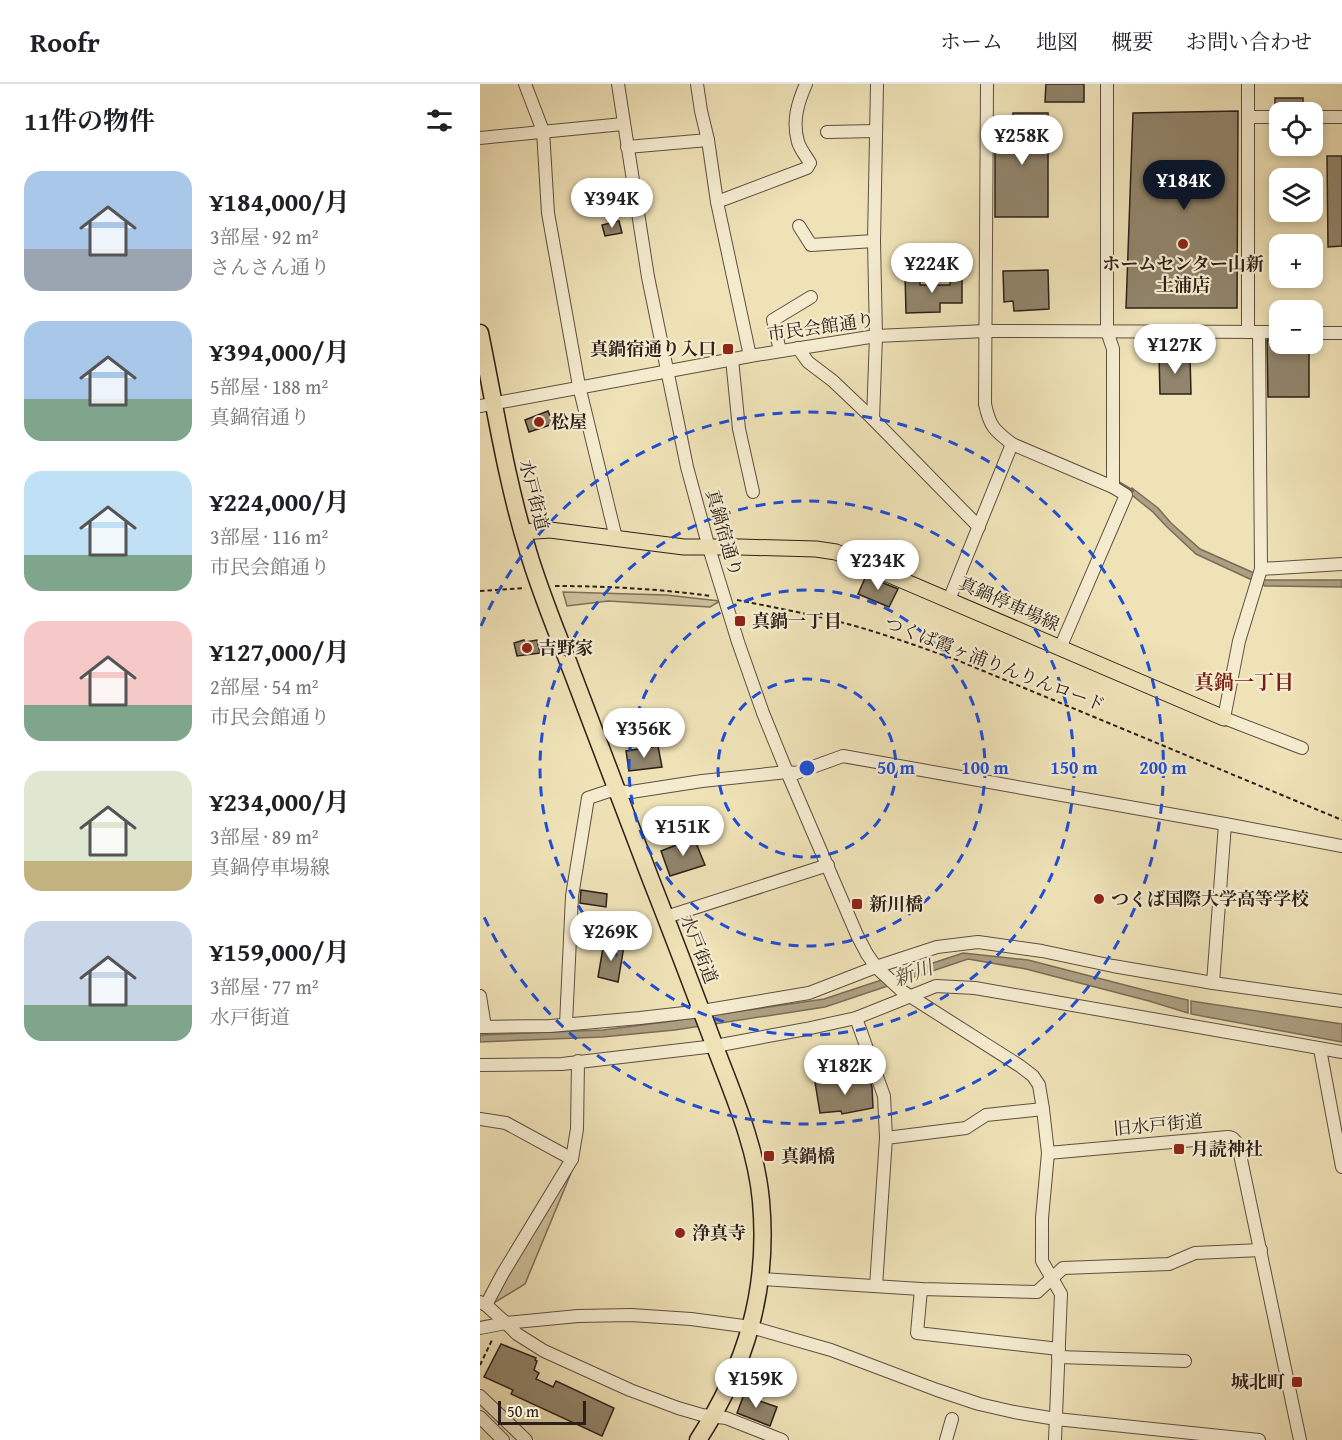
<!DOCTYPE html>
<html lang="ja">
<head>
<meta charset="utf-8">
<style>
	:root { --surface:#fff; --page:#f2f2f2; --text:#202124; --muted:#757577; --line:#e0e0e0; --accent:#111827 }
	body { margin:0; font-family:"Gentium Book Plus","Noto Serif JP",serif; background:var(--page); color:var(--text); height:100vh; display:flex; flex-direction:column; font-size:22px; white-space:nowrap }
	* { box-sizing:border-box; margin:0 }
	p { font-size:20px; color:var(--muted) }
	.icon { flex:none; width:33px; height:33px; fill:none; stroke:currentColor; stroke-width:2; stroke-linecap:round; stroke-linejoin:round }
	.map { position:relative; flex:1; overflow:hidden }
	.side { display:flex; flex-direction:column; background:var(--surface); width:480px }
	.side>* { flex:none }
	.buttons { position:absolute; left:789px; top:18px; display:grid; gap:12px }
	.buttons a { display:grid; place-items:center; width:54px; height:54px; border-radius:12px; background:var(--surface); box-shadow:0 3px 9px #0003; font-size:30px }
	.scale { position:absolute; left:18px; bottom:15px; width:88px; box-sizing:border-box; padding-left:6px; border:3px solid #2c201a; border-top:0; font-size:16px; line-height:21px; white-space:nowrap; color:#2c201a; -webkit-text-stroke:4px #f5ecd0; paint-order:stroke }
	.price { position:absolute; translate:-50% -51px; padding:0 14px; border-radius:21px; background:#fff; color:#222; font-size:20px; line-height:39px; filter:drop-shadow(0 2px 3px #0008) }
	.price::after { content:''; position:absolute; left:50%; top:36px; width:18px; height:14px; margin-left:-9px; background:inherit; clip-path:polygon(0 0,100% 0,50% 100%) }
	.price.active { background:var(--accent); color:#fff }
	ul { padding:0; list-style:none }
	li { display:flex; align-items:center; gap:18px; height:150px; padding:0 24px }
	li span { display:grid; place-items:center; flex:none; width:168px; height:120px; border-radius:18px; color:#555 }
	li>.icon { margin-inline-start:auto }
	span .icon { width:72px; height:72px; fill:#fffc; stroke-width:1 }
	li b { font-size:26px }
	h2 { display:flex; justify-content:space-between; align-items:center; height:72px; padding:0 24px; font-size:26px }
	header { display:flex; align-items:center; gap:36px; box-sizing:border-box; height:84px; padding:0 30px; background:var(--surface); border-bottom:2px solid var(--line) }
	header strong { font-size:28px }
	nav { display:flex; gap:33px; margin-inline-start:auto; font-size:21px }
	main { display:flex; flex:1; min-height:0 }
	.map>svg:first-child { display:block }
</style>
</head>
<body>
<header>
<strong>Roofr</strong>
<nav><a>ホーム</a><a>地図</a><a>概要</a><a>お問い合わせ</a></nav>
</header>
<main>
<section class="side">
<h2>11件の物件<svg class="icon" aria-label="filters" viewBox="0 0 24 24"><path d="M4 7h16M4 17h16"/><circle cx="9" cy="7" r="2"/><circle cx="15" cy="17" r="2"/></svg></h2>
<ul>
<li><span style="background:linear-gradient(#a9c7e8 65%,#9aa5b1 0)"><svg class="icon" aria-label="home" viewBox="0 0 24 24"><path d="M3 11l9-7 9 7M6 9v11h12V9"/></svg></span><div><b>¥184,000/月</b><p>3部屋 · 92 m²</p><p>さんさん通り</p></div></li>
<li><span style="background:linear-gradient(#a9c7e8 65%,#7fa58c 0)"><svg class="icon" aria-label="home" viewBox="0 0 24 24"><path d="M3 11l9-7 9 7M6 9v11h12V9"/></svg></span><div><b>¥394,000/月</b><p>5部屋 · 188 m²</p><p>真鍋宿通り</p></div></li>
<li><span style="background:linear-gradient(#bfe0f5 70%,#7fa58c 0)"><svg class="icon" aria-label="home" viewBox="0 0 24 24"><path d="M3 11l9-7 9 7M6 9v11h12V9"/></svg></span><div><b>¥224,000/月</b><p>3部屋 · 116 m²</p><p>市民会館通り</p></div></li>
<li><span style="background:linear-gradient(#f6c9c9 70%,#7fa58c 0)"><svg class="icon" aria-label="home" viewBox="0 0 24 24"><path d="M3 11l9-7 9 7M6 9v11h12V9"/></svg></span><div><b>¥127,000/月</b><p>2部屋 · 54 m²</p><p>市民会館通り</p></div></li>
<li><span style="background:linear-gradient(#dfe7d0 75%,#c2b280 0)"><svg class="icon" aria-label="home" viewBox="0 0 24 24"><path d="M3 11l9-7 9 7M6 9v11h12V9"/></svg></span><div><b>¥234,000/月</b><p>3部屋 · 89 m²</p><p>真鍋停車場線</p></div></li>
<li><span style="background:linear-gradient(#c9d6e8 70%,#7fa58c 0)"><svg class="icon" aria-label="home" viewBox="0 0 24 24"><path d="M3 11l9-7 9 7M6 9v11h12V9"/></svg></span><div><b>¥159,000/月</b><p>3部屋 · 77 m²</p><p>水戸街道</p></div></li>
</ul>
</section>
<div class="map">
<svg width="862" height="1356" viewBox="0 0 862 1356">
	<rect width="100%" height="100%" fill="#efe2b7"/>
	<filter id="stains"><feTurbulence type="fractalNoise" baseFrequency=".00333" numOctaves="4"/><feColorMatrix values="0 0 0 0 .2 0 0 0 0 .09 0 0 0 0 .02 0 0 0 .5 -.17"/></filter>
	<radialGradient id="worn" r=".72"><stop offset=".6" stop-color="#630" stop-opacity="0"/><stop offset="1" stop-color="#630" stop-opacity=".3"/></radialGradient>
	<!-- green -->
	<g fill="#cec19c" stroke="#7d705b" stroke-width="1.5">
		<path d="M83,508L186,511L240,517L230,523L128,517L87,522Z"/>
		<path d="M96,1077L45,1200L12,1220L27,1192Z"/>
	</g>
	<!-- water -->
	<g fill="#ada082" stroke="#796d58" stroke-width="1.5">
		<path d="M652,404L678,424L691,439L720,465L774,489L785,496H862V503L785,502L716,470L686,442L673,428L648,408Z"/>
		<path d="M483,869L548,876L672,908L708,916V929L669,917L546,885L488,875L345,923L195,946L122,953L0,958V951L123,946L193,937L344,915Z"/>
		<path d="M711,917L862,940V958L711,930Z"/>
	</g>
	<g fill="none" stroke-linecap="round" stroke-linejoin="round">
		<!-- stream -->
		<path stroke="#796d58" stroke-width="4" d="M637,398L652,407"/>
	</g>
	<!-- building -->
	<g fill="#91856c" stroke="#2c201a" stroke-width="1.5">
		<path d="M566,0H604V18H565Z"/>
		<path d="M795,14H823V22L795,23Z"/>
		<path d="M758,27L757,224H646L653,29Z"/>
		<path d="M533,29H568V133H515V37H533Z"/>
		<path d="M847,72H862V162L848,163Z"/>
		<path d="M139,137L142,149L125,152L122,141Z"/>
		<path d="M568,186L569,225L534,227L533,217L524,218L523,187Z"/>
		<path d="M470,188H482V219H460V228L426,229L425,190L440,189V201H470Z"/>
		<path d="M787,256H800V260H829V313H788Z"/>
		<path d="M679,271L710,272L711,310H680Z"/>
		<path d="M68,327L73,340L49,348L45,336Z"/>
		<path d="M386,492L418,505L409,523L378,510Z"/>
		<path d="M44,556L45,558L57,556L60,569L37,572L34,559Z"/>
		<path d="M178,662L182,683L149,687L146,667Z"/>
		<path d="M214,754L225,781L190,792L181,767Z"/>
		<path d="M101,806L127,810L126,823L100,819Z"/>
		<path d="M124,858L144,862L138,898L118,893Z"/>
		<path d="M387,994L389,995L392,1003L393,1024L362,1030L361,1027L340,1029L335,998L346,996L348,998L356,997L360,998Z"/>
		<path d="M21,1260L56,1274L55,1276L57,1277L54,1286L59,1289L56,1295L73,1303L76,1297L134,1324L122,1352L31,1310L33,1306L4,1293Z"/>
		<path d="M266,1305L279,1310L277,1316L297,1323L290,1342L257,1329Z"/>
	</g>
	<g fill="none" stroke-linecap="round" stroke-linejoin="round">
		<defs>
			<g id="minor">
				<path d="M45,0L63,47L68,129L99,302L136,454"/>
				<path d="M138,0L168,193L207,383L229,464L258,558L283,629L307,688L377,851L387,870L396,883L422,907L540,982L553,992L559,1001L563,1025L568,1069L562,1134V1177L581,1210L575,1356"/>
				<path d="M217,0L221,27L228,56L237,118L270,272"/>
				<path d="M768,33H800"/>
				<path d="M832,33H862"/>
				<path d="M347,48L396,47"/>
				<path d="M0,54L143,40"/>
				<path d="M147,63L228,56"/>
				<path d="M237,118L327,84L330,79C326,72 320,65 318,58C312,37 318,18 326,0"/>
				<path d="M319,142L331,161L394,157"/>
				<path d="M768,248V0"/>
				<path d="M779,248L781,485L759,557L744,634L822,664"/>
				<path d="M832,249H862"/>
				<path d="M318,264L328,278L353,297L393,335L499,443"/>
				<path d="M300,267L293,236L331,213"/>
				<path d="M252,275L259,345L273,408"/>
				<path d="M0,322L270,272L396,252L506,247L800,248"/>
				<path d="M393,335L396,252L394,157L397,0"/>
				<path d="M532,360L633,403V265L627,247V0"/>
				<path d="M781,485L862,480"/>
				<path d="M469,516L532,360C514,346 510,343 505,320L507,0"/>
				<path d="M580,564L646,411L633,403"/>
				<path d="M186,833L348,781"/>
				<path d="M733,899L745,740L862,762"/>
				<path d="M0,912L5,943"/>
				<path d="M376,934L404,1012L406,1054"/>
				<path d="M86,940L92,812L108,714L129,707L151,708L222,697L307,688L316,689L363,672L745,740"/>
				<path d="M0,943L70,942L160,934L222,927L329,909L396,883L457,863L498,858L562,867L633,882L733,899L862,917"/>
				<path d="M840,965L862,1083"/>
				<path d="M0,981L82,980L235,962L326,945L376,934L456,902L495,904L862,968"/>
				<path d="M0,1035L26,1039L92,1075"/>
				<path d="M568,1069L748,1053C753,1053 755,1056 758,1061L820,1356"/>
				<path d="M281,1195L441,1205L557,1208L583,1184L689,1180L715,1169L781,1166"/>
				<path d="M396,1202L406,1054L486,1044L506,1031L563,1025"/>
				<path d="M441,1205L437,1249L579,1265"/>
				<path d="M0,1218L6,1221L26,1239L37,1250L64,1267L150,1306L198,1324L222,1331L246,1334L302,1356"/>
				<path d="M6,1221L23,1189L92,1075L97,1045L98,977"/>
				<path d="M0,1244L26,1239L98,1232L151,1231L211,1235L271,1243L351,1266L457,1306L499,1320L534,1328L576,1335L779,1356"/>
				<path d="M578,1273L705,1277"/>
				<path d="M0,1312L46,1356"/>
				<path d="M0,1333L23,1356"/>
				<path d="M466,1356L472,1335"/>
			</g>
			<path id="major" d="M42,448L70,446L204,463H260L336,465L356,468L744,634"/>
			<path id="highway" d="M0,249C15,322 26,396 48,467C60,508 77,548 92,588C118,658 145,727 171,796C192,849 212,902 232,955C252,1008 276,1061 281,1117C289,1206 266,1282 218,1356"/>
		</defs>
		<!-- minor casing -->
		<use href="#minor" stroke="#5d5041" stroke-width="14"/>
		<!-- major casing -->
		<use href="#major" stroke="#2c201a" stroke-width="17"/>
		<!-- highway casing -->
		<use href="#highway" stroke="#2c201a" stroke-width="19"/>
		<!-- path -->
		<g stroke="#2c201a" stroke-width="2" stroke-dasharray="4.5 3" stroke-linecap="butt">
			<path d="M75,502C127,502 179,505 231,512"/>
			<path d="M0,507L45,504"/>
			<path d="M257,516C297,524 336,531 375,542C410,552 443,564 477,576L862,736"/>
			<path d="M0,1281L13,1254"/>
		</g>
		<!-- minor -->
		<use href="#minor" stroke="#f5ecd0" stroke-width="12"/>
		<!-- major -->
		<use href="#major" stroke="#efe2b7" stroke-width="15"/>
		<!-- highway -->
		<use href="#highway" stroke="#efe2b7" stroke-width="16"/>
	</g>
	<!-- distance rings -->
	<g fill="none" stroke="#1d4ed8" stroke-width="3" stroke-dasharray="10 8">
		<circle cx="327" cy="684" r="89"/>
		<circle cx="327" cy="684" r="178"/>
		<circle cx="327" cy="684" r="267"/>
		<path d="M1 542A356 356 0 1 1 1 826"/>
	</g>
	<!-- markers -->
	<g fill="#8f2418" stroke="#f5ecd0" stroke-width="2">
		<circle cx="703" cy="160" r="6"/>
		<rect x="242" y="259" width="12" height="12" rx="3"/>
		<circle cx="59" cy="338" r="6"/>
		<rect x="254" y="531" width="12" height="12" rx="3"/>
		<circle cx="47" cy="564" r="6"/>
		<circle cx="619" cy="815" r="6"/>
		<rect x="371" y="814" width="12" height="12" rx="3"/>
		<rect x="693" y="1059" width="12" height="12" rx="3"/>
		<rect x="283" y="1066" width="12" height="12" rx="3"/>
		<circle cx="200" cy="1149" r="6"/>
		<rect x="811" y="1292" width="12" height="12" rx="3"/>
	</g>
	<g text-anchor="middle" stroke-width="4.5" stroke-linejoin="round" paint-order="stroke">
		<!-- poi labels -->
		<g font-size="18" font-weight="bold" fill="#2c201a" stroke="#f5ecd0" text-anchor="start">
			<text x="703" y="186" text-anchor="middle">ホームセンター山新<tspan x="703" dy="21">土浦店</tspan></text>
			<text x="236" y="271" text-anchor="end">真鍋宿通り入口</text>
			<text x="71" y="344">松屋</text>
			<text x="272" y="543">真鍋一丁目</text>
			<text x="59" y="570">吉野家</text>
			<text x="631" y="821">つくば国際大学高等学校</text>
			<text x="389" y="826">新川橋</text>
			<text x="711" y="1071">月読神社</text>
			<text x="301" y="1078">真鍋橋</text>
			<text x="212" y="1155">浄真寺</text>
			<text x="805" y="1304" text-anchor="end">城北町</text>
		</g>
		<!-- street labels -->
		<g font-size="18" fill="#2c201a" stroke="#f5ecd0">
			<text transform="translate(341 243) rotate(-8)" y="6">市民会館通り</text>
			<text transform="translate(54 411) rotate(76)" y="6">水戸街道</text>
			<text transform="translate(244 449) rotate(74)" y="6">真鍋宿通り</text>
			<text transform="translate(529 520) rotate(24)" y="6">真鍋停車場線</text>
			<text transform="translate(515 580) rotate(21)" y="6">つくば霞ヶ浦りんりんロード</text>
			<text transform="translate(219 865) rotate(69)" y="6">水戸街道</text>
			<text transform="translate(678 1041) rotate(-5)" y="6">旧水戸街道</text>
		</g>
		<!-- neighbourhood labels -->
		<g font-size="20" font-weight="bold" fill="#7a1f14" stroke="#f5ecd0">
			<text x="764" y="605">真鍋一丁目</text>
		</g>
		<!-- water labels -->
		<g font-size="20" font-style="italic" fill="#594d3e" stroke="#f5ecd0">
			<text transform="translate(433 889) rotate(-19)" y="7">新川</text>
		</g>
	</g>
	<circle cx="327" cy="684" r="9" fill="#1d4ed8" stroke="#f5ecd0" stroke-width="3"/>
	<g font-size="18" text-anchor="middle" font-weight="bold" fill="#1d4ed8" stroke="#f5ecd0" stroke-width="4.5" stroke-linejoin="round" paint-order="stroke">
		<text x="416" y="690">50 m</text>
		<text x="505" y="690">100 m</text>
		<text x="594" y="690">150 m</text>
		<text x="683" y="690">200 m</text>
	</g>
	<rect width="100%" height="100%" filter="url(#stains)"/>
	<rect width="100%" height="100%" fill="url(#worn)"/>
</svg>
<div class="buttons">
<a><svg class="icon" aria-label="locate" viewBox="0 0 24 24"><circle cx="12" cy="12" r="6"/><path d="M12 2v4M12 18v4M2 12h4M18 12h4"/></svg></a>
<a><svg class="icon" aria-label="layers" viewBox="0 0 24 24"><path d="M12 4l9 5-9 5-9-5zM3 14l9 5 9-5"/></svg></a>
<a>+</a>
<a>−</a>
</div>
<div class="scale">50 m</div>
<b class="price" style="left:542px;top:82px">¥258K</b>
<b class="price active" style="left:704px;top:127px">¥184K</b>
<b class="price" style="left:132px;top:145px">¥394K</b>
<b class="price" style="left:452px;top:210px">¥224K</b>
<b class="price" style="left:695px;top:291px">¥127K</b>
<b class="price" style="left:398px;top:507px">¥234K</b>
<b class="price" style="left:164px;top:675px">¥356K</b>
<b class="price" style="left:203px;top:773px">¥151K</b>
<b class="price" style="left:131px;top:878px">¥269K</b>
<b class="price" style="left:365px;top:1012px">¥182K</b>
<b class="price" style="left:276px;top:1325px">¥159K</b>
</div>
</main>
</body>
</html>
